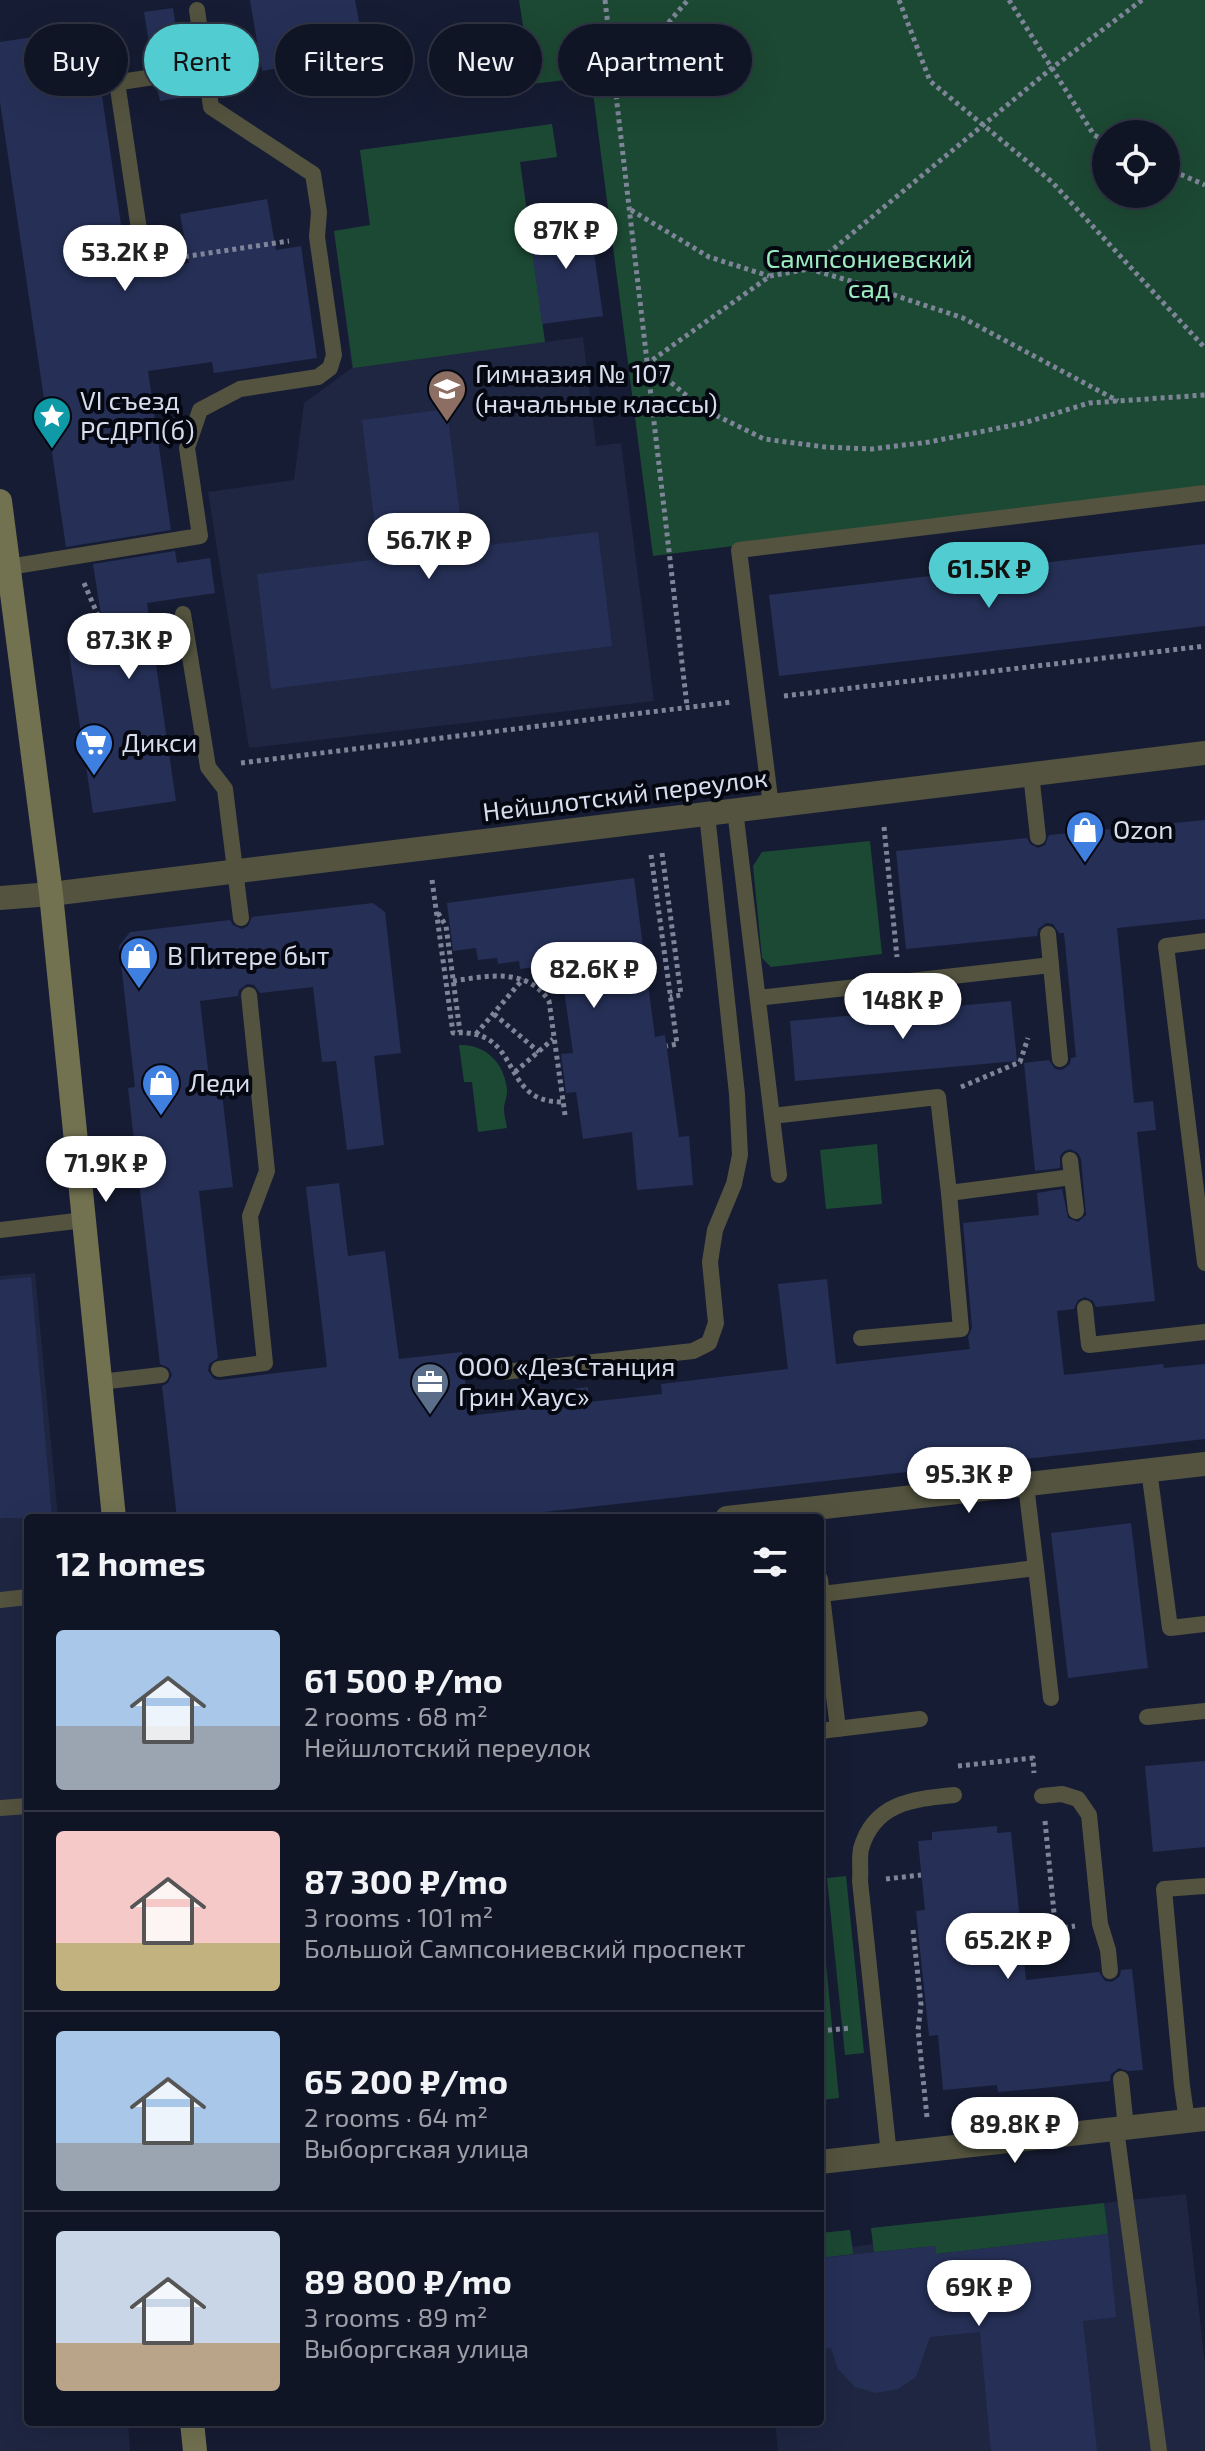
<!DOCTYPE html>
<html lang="en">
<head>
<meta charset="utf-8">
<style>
	:root { --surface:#101526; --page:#1e2232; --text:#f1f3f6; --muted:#9c9fa7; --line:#303443; --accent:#51ccd1 }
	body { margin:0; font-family:"Exo 2",sans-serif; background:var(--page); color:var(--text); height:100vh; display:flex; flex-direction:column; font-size:30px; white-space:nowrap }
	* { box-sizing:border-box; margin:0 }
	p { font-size:26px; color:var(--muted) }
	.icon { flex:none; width:44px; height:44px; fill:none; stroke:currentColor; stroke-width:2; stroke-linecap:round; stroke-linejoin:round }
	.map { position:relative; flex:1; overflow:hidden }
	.side { position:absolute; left:24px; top:1514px; width:800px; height:912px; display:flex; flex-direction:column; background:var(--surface); border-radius:8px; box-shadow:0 8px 32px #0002,0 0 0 2px var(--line) }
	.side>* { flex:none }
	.guide { position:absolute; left:24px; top:24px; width:800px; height:72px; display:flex; gap:16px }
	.fabs { position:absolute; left:1092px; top:120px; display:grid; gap:16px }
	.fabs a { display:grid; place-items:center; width:88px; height:88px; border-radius:50%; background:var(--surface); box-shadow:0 8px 32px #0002,0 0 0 2px var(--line); font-size:40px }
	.price { position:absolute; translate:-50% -68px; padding:0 18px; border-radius:28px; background:#fff; color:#222; font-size:26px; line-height:52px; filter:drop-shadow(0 2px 4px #0008) }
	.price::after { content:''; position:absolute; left:50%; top:48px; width:24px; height:18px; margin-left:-12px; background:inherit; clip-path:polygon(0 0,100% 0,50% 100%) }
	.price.selected { background:var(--accent); color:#111 }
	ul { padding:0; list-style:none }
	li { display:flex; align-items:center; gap:24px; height:200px; padding:0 32px }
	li+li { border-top:2px solid var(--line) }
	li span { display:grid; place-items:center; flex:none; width:224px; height:160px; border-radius:8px; color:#555 }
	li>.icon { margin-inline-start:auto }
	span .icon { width:96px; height:96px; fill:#fffc; stroke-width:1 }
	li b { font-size:34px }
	h2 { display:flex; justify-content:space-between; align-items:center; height:96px; padding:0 32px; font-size:34px }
	.tag { padding:0 28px; border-radius:36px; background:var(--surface); box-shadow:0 8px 32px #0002,0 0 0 2px var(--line); font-size:28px; line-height:72px }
	.tag.selected { background:var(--accent); color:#111 }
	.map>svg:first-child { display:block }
</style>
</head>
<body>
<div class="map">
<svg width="1205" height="2451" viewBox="0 0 1205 2451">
	<rect width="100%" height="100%" fill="#161c33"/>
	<!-- built -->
	<g fill="#1e2642">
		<path d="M552,124L557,157L520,162L545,342L583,337L596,446L621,443L654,701L249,748L208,492L294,480L304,403L352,368L334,231L370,225L360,150Z"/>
		<path d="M35,1273L58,1518H28V2422H128L130,2451H0V1276Z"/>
		<path d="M1186,2194L1205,2365V2451H778L775,2422H820V2233L850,2230L853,2247L873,2244L871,2228Z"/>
	</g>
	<!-- green -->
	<g fill="#1c4933" fill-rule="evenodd">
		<path d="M519,0H1205V488L653,556L591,77L532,84ZM1106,134H1166V194H1106Z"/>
		<path d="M552,124L557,157L520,162L545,342L353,368L334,231L370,225L360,150Z"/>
		<path d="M870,841L882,954L771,967L762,958L753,866L762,852Z"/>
		<path d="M459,1045C485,1044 504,1062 507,1089C508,1095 504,1102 504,1109C504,1115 506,1122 507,1128L478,1132L472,1082H464Z"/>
		<path d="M877,1144L882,1204L826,1209L820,1150Z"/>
		<path d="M846,1876L864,2053L845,2055L827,1878Z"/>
		<path d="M820,1933H823L839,2098L820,2100Z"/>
		<path d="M1104,2203L1108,2234L936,2254L935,2246L874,2252L871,2228Z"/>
		<path d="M850,2230L853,2254L820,2258V2233Z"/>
	</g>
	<!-- building -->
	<g fill="#263057">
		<path d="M250,0H355L365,53L262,71Z"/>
		<path d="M173,8L181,62L153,66L144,12Z"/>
		<path d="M92,28L99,74L94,77L90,86L93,92L102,96L128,272L136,270L145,274L154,268L189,263L180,214L267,199L276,250L301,246L317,358L214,373L212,362L148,371L171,530L66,547L0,102V42Z"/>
		<path d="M184,83L186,97L160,101L157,88Z"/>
		<path d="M589,218L603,316L542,324L529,227Z"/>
		<path d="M447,409L464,548L598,532L612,646L271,689L257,574L379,559L362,420Z"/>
		<path d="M1205,544V626L779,676L769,595Z"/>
		<path d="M175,551L177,563L210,558L215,593L147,603L176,801L93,813L67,640L104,634L93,564Z"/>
		<path d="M1205,820V919L1117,928L1134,1103L1153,1101L1156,1130L1137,1132L1155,1301L1096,1307L1093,1301L1085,1297L1078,1300L1074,1309L1057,1311L1064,1375L1163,1364L1164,1368L1205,1364V1439L490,1518H177L162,1386L168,1383L172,1375L169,1368L160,1364L128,1088L135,1087L119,946L130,932L230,920L233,925L242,929L248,926L252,917L373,903L385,912L401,1053L374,1056L384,1145L347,1150L336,1061L322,1062L313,987L260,993L254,985L247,984L239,990L238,996L200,1001L209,1078L220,1077L233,1187L199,1191L218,1358L209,1364L208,1371L214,1379L220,1380L327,1367L306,1187L339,1183L348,1256L385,1251L399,1359L462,1352L469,1416L527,1409L526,1394L588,1387L589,1402L662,1394L661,1384L788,1369L778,1284L827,1279L836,1364L970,1349L968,1337L972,1328L963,1223L1039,1215L1037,1193L1062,1189L1068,1218L1078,1222L1086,1215L1081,1159L1078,1153L1070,1149L1064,1151L1060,1156V1168L1035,1171L1024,1063L1049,1060L1055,1069L1062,1070L1070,1064L1071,1058L1076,1057L1064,933H1059L1053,924L1046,923L1038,929L1037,936L906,949L896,851L1027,838L1030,844L1038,848L1045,845L1049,835Z"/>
		<path d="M634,878L655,1037L665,1035L679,1137L689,1136L693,1185L637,1190L632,1132L583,1139L576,1092L566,1093L561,1054L573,1053L563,983L554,984L551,965L520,969L519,961L498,964L497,958L478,960L476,948L453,951L447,903Z"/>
		<path d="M1011,1001L1017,1061L795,1081L790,1021Z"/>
		<path d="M31,1277L52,1518H0V1280Z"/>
		<path d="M1131,1523L1148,1668L1068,1678L1051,1533Z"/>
		<path d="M1205,1761V1847L1153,1852L1145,1766Z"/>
		<path d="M997,1826V1833L1011,1832L1026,1980L1099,1972L1105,1981L1112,1982L1120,1976L1121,1970L1132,1969L1143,2070L1128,2071L1119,2068L1111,2074L1110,2081L1043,2088L998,2092L997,2085L943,2090L938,2035L929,2036L916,1911L925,1910L918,1841L932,1840V1832Z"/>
		<path d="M1108,2234L1116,2317L1083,2321L1097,2451H991L980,2332L930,2337L916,2377L898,2389L876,2393L855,2387L838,2369L831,2348L820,2349V2258L935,2246L936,2254Z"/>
	</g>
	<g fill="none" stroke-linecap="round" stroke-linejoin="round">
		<!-- path -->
		<g stroke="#7f8598" stroke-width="5" stroke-dasharray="4 4" stroke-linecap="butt">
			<path d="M605,0L687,706"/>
			<path d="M899,0L930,81L1052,182L1205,348"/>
			<path d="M1009,0L1094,135L1106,141"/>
			<path d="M1142,0L1052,68L809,269L770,276L648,363L701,408L764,439L825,447L872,449L929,442L1024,423L1089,403L1205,395"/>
			<path d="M616,83L688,0"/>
			<path d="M1166,168L1205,185"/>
			<path d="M631,210L709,257L769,276"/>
			<path d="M169,259L289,241"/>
			<path d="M809,269L861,284L963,318L1118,401"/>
			<path d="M84,583L102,625L158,617"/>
			<path d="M784,696L1205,646"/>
			<path d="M241,763L731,702"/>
			<path d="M884,827L897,957"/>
			<path d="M662,853L681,995L670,997"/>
			<path d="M651,855L677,1044L667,1046"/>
			<path d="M432,880L453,1033C525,1027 497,1103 563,1102"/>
			<path d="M438,913L446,926L460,1032"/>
			<path d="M453,981C487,976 527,967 549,1001L565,1115"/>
			<path d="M494,1014L539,1052"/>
			<path d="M476,1034L523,979"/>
			<path d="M515,1072L553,1039"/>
			<path d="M961,1087L1020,1062L1028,1038"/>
			<path d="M958,1766L1033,1758L1034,1773"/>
			<path d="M1045,1821L1059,1964"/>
			<path d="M886,1879L921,1875"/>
			<path d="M1056,1929L1075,1926"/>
			<path d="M913,1930L921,2005L918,2030L927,2117"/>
			<path d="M820,2031L851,2028"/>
		</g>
		<!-- lane -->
		<g stroke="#53533f" stroke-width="16">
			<path d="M117,82L144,263"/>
			<path d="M101,85L206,69"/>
			<path d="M9,567L200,536L187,448L200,410L240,389L318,377L330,368L334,355L317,237L319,212L313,174L211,107L197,10"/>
			<path d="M183,614L208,767L225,789L241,918"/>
			<path d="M1031,774L1038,837"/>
			<path d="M771,806L739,550L1205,493"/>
			<path d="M735,810L779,1175"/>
			<path d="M1048,934L1060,1059"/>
			<path d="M1205,941L1166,946L1205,1263"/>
			<path d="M758,998L1051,965"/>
			<path d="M772,1116L938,1097L949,1193L1072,1177"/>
			<path d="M1070,1160L1076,1211"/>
			<path d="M0,1230L84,1220"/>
			<path d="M1085,1308L1089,1345L1205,1332"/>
			<path d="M861,1338L961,1329L949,1193"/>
			<path d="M219,1369L265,1363L250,1216L267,1171L249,995"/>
			<path d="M503,1372L693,1351L709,1343L716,1323L710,1262L715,1230L734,1184L740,1155L737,1094L707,814"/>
			<path d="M100,1382L161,1375"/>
			<path d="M1149,1470L1170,1628L1205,1624"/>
			<path d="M1036,1568L1051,1698"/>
			<path d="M820,1579L838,1729"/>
			<path d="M822,1594L1036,1568L1026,1485"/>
			<path d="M0,1600L28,1597"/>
			<path d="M1147,1717L1205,1711"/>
			<path d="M820,1731L920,1719"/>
			<path d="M1042,1796L1062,1794L1078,1799L1089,1815L1100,1924L1108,1950L1110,1971"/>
			<path d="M0,1808L28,1806"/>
			<path d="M1121,2079L1126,2128"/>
			<path d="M1187,2121L1182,2086L1164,1889L1205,1886"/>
			<path d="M1116,2129L1159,2451"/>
			<path d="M889,2155L860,1881C861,1871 859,1859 861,1849C874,1802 914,1799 954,1795"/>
		</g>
		<!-- street -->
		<g stroke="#53533f" stroke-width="24">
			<path d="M0,898L51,894L1205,753"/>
			<path d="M727,1518L1205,1464"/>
			<path d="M820,2162L1205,2119"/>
		</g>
		<!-- secondary -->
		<g stroke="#727150" stroke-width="24">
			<path d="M0,501L51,894L114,1518"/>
			<path d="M192,2422L195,2451"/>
		</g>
	</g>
	<!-- icons -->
	<defs>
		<symbol id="school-pin" viewBox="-11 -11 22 30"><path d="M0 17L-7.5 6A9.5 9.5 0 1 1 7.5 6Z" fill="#8d6e63" stroke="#050711"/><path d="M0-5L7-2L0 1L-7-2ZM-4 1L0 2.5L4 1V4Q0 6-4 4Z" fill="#fff"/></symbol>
		<symbol id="sight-pin" viewBox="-11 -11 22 30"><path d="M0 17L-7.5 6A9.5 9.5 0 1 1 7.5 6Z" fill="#0f9aa8" stroke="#050711"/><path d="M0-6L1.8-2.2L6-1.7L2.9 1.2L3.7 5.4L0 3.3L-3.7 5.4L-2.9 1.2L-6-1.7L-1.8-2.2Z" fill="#fff"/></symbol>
		<symbol id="supermarket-pin" viewBox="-11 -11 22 30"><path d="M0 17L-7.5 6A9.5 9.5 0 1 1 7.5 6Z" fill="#3f7fe0" stroke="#050711"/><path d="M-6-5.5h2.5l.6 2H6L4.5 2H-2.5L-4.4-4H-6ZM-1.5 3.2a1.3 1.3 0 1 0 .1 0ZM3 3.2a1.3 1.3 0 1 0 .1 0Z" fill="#fff"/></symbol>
		<symbol id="shop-pin" viewBox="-11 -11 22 30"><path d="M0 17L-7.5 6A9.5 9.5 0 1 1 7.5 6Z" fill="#3f7fe0" stroke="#050711"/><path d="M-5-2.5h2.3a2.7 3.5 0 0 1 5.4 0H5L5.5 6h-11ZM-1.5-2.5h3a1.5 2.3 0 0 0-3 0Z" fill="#fff"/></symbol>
		<symbol id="office-pin" viewBox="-11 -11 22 30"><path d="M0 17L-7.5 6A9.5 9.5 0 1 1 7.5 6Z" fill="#5c6f8a" stroke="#050711"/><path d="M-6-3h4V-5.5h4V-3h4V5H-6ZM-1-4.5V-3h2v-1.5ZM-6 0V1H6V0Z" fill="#fff"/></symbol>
	</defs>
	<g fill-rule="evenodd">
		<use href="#school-pin" x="425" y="367" width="44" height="60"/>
		<use href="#sight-pin" x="30" y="394" width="44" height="60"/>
		<use href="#supermarket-pin" x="72" y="721" width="44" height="60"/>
		<use href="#shop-pin" x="1063" y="808" width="44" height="60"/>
		<use href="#shop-pin" x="117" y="934" width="44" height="60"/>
		<use href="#shop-pin" x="139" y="1061" width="44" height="60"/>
		<use href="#office-pin" x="408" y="1360" width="44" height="60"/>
	</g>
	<g text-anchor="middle" stroke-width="8" stroke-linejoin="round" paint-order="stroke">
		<!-- park labels -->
		<g font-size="26" fill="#9becc0" stroke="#050711">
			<text x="869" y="268">Сампсониевский<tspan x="869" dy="30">сад</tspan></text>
		</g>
		<!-- poi labels -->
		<g font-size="26" fill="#d7dded" stroke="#050711" text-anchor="start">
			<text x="475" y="383">Гимназия № 107<tspan x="475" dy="30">(начальные классы)</tspan></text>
			<text x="80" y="410">VI съезд<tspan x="80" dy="30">РСДРП(б)</tspan></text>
			<text x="122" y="752">Дикси</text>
			<text x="1113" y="839">Ozon</text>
			<text x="167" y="965">В Питере быт</text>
			<text x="189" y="1092">Леди</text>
			<text x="458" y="1376">ООО «ДезСтанция<tspan x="458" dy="30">Грин Хаус»</tspan></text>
		</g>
		<!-- street labels -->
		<g font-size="26" fill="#d7dded" stroke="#050711">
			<text transform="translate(625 795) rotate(-7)" y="9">Нейшлотский переулок</text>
		</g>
	</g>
</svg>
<div class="fabs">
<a><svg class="icon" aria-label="locate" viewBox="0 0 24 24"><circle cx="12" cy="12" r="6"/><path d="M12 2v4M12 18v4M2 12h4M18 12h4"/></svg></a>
</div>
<b class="price" style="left:566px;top:271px">87K ₽</b>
<b class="price" style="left:125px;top:293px">53.2K ₽</b>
<b class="price" style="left:429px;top:581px">56.7K ₽</b>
<b class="price selected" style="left:989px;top:610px">61.5K ₽</b>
<b class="price" style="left:129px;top:681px">87.3K ₽</b>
<b class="price" style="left:594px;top:1010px">82.6K ₽</b>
<b class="price" style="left:903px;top:1041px">148K ₽</b>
<b class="price" style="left:106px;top:1204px">71.9K ₽</b>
<b class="price" style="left:969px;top:1515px">95.3K ₽</b>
<b class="price" style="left:1008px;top:1981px">65.2K ₽</b>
<b class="price" style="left:1015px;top:2165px">89.8K ₽</b>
<b class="price" style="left:979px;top:2328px">69K ₽</b>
<div class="guide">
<a class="tag">Buy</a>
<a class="tag selected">Rent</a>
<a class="tag">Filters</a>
<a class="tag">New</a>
<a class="tag">Apartment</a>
</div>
<section class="side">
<h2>12 homes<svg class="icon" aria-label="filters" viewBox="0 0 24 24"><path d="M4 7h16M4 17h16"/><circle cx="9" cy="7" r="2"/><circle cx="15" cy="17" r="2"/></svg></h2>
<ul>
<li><span style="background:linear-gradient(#a9c7e8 60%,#9aa5b1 0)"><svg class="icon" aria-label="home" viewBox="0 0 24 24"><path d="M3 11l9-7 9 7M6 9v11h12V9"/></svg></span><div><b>61 500 ₽/mo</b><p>2 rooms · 68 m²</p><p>Нейшлотский переулок</p></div></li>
<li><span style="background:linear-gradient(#f6c9c9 70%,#c2b280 0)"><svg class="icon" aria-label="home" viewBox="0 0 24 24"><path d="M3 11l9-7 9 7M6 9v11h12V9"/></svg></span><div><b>87 300 ₽/mo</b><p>3 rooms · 101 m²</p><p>Большой Сампсониевский проспект</p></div></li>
<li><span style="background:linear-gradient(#a9c7e8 70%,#9aa5b1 0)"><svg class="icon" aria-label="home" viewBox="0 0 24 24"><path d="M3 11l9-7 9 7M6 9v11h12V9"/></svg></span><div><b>65 200 ₽/mo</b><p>2 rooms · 64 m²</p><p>Выборгская улица</p></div></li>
<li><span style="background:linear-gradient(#c9d6e8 70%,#b9a48a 0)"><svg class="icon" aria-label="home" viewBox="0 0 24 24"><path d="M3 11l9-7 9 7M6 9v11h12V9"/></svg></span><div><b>89 800 ₽/mo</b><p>3 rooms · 89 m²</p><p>Выборгская улица</p></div></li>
</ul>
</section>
</div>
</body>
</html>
